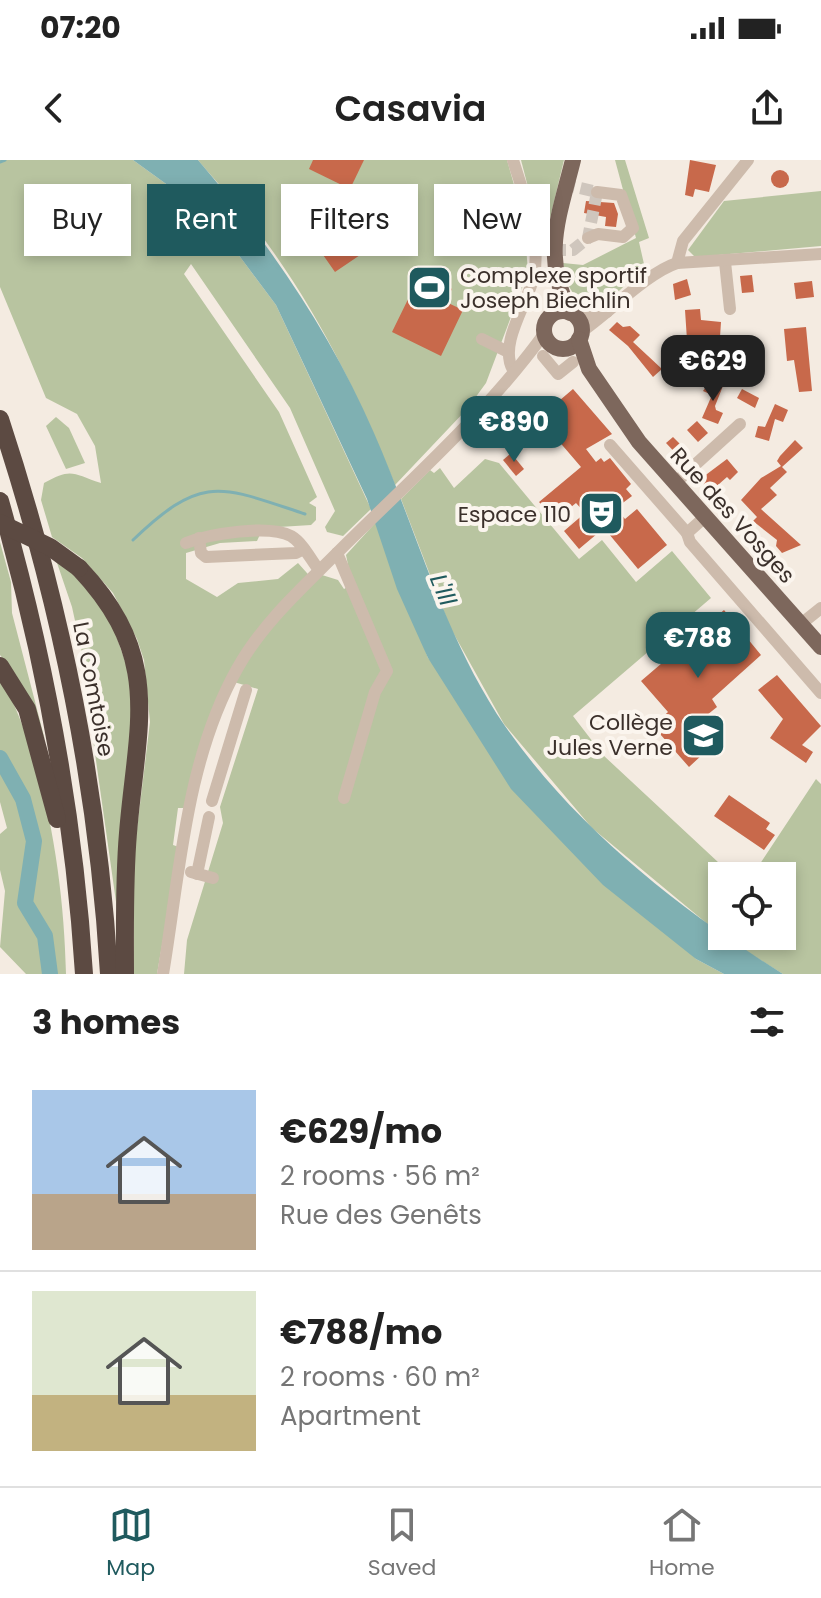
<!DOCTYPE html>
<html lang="en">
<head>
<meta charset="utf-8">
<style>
	:root { --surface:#fff; --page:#f6f6f6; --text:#222; --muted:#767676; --line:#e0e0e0; --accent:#1f5a5e }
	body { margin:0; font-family:Poppins,sans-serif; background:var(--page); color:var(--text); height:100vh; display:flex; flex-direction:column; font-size:30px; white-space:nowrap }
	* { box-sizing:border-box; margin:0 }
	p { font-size:26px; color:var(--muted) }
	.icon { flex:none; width:44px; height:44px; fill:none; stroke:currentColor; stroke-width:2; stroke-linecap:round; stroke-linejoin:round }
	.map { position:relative; height:814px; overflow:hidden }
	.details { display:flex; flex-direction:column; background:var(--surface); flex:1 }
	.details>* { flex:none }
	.hud { position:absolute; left:24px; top:24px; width:774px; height:72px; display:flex; gap:16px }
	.fabs { position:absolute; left:708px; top:702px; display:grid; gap:16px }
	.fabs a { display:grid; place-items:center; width:88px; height:88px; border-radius:0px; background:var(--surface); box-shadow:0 4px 12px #0003; font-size:40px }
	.price { position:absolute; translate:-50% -68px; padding:0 18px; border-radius:16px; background:var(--accent); color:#fff; font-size:26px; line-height:52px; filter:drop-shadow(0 2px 4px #0008) }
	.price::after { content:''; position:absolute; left:50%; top:48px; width:24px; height:18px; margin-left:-12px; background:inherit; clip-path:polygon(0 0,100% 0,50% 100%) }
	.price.on { background:#222; color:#fff }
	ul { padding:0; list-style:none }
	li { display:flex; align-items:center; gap:24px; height:200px; padding:0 32px }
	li+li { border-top:2px solid var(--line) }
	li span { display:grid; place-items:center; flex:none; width:224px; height:160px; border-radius:0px; color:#555 }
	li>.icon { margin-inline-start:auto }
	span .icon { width:96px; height:96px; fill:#fffc; stroke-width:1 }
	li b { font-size:34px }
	h2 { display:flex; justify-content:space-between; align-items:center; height:96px; padding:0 32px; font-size:34px }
	.tag { padding:0 28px; border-radius:0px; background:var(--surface); box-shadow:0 4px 12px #0003; font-size:28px; line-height:72px }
	.tag.on { background:var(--accent); color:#fff }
	.status { display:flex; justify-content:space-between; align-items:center; height:56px; padding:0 40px; background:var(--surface); direction:ltr }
	.status svg { height:22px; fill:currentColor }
	header { display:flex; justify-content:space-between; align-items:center; height:104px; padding:0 32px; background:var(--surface); font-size:36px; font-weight:600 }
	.menu { display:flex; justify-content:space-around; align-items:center; height:112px; border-top:2px solid var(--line); background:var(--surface); font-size:22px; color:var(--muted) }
	.menu a { display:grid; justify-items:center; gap:4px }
	.menu .on { color:var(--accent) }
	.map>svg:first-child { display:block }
</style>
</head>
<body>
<div class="status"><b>07:20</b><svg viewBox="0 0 49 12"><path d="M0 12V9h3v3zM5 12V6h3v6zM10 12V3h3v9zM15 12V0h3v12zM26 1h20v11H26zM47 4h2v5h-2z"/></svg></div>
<header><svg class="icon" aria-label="back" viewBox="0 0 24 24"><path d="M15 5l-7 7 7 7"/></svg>Casavia<svg class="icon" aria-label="share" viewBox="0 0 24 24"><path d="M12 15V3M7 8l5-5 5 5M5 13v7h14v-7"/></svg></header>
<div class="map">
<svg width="821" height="814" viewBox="0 0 821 814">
	<rect width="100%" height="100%" fill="#f4ebe1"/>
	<!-- green -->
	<g fill="#b8c4a0">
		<path d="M0,0H133L191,42L223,74L276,145L371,349L343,376L327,372L325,367L335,351L290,248L191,104L184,114L279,252L317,337L309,343L316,347V360L311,365L263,368L257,381L220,383L186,393V419L217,437L238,423L278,419L298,403L315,422L322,415L338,420L344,429L352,424L346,395L377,361L428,498L696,799L724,814H184L187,780L223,663L220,647L258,529L227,520L185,648H178L173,685L179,687L157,814H134V694L150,562L144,500L137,479L113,433L82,398L52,377L41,340L44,323C72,307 73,314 101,323L95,286L77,254L46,238L0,127Z"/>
		<path d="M198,0H507L524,60L528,112L486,223L467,249L395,325C359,235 314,143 254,66C237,43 216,22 198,0Z"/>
		<path d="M521,0H564L545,79L541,77Z"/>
		<path d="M615,0H625L649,78L639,82L644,104C625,125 609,150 578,141L568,125L563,103L583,105L636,78Z"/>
		<path d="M821,31V86L695,97L688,90L724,41Z"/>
		<path d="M56,257L69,268L85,303L66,309L46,266Z"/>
		<path d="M485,299L499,303L579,399L602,380L636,422L672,391L711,438L573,556L603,595L733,716H722V776L592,668L504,564L450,467L401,339L430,310L434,313L440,308L454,328Z"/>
		<path d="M0,382L11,422L12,453L45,580L16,515L0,495Z"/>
		<path d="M54,394L108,452L135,530L121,777L86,530L90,529L72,447Z"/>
		<path d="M0,516C46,601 64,718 66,814H26L0,787L5,731L0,710V674L7,668L0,642Z"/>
		<path d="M816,619L821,624V814H783L722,776H782V716H752Z"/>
	</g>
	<!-- water -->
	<path fill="#7fb0b2" d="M133,0H198C269,83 331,173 374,273C417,371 444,477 505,566C576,668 678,748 783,814H724L696,799L603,725L511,629L428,498L397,429L367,339L276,145L223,74L191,42Z"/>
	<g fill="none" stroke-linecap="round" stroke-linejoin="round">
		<!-- stream -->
		<g stroke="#7fb0b2" stroke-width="3">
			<path d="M0,2L5,0"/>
			<path d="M133,380C203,313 220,326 305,354"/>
		</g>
		<!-- river -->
		<path stroke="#7fb0b2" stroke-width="16" d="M0,598L23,639L34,681L25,743L45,776L50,814"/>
	</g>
	<!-- building -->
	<g fill="#c8694b">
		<path d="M313,0H364L350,29L309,9Z"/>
		<path d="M690,0L716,5L709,32L695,29L693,37L685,35Z"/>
		<circle cx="780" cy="19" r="9"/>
		<path d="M326,28L345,55L353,54L345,62L366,91L335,112L293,52L300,47L296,42L308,34L312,39Z"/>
		<path d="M586,41L614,43L618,54L616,67L605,66L606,57L584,53Z"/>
		<path d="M752,115L754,132L742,133L740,116Z"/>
		<path d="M687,119L691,135L675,140L673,124Z"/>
		<path d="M812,121L814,137L796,139L794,123Z"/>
		<path d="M443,122L452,129L446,142L463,150L441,196L392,172L414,127L424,132L435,123Z"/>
		<path d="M700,149L701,160L721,162L720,177L687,180L685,150Z"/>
		<path d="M617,162L623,167L630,166L640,175L633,182L662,209L653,217L628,186L609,170Z"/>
		<path d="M806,167L812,231L799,232L794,200L787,201L784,169Z"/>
		<path d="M714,184L730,186L729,198L712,196Z"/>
		<path d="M745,194L763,198L761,211L743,208Z"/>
		<path d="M710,221L723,226L715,246L716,250L723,253L718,264L702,258L712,235L703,231Z"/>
		<path d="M573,229L612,274L586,289L596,302L601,298L604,302L610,298L631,324L626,329L632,336L616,348L625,359L637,349L667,385L638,409L604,368L579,389L564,371L585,353L576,343L555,360L539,342L581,307L539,258Z"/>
		<path d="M742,229L759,238L755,248L737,238Z"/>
		<path d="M775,244L788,250L783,262L775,259L769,281L755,277L758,266L765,267Z"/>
		<path d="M697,261L708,273L698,282L687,270Z"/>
		<path d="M673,277L688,292L681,299L666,283Z"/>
		<path d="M795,280L803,288L782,307L787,312L770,328L777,335L761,349L801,385L782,393L776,386L777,380L753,361L757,357L741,340L761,318L781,306L777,301L780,296Z"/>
		<path d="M511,293L524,309L516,316L503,300Z"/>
		<path d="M727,299L738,312L730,320L727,317L710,332L699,320Z"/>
		<path d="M724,450L761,495L712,539L717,547L687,571L703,594L689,607L653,566L668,552L641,521Z"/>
		<path d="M777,515L821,566L802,585L813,592L806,603L770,578L783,559L758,530Z"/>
		<path d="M729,635L770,663L766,669L775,675L764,690L714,656Z"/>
	</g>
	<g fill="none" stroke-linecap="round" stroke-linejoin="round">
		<!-- minor-tunnel -->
		<path stroke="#cfc6bd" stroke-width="12" stroke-dasharray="12 6" stroke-linecap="butt" d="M554,90H573L588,78L597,32L567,25"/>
		<!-- minor -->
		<g stroke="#cdbbac" stroke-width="12">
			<path d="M588,78L598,74L623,77L633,68L621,35L597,32"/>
			<path d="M725,102L730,149"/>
			<path d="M677,103L821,94"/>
			<path d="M575,156L607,152"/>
			<path d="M581,172C610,152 647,113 677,103L683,81L748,0"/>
			<path d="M482,179L508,192"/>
			<path d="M543,196L558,214L573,202"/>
			<path d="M513,210C498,184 528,143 534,116C541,78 524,36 513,0"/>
			<path d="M610,285L687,373"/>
			<path d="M675,323L740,264"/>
			<path d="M705,357L687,373L690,382L821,533"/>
			<path d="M199,378L201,393L206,397L296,393L304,389"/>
			<path d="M186,383C209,374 269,364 291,376C303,383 311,400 319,410"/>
			<path d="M337,393L387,511L375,532L344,638"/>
			<path d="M801,464L821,448"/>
			<path d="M212,641L246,530"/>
			<path d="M191,712L213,718"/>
			<path d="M197,714L209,657"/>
			<path d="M163,814C180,712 186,600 237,509C262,464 300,430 336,394C406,324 486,254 544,174"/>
		</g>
		<!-- major -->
		<g stroke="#7d675c" stroke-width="16">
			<circle cx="563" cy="170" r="19"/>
			<path d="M570,153C542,95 558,60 573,0"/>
			<path d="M579,179L589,209L639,282L821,487"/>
		</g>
		<!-- highway -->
		<g stroke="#5c4a42" stroke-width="18">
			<path d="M0,259C59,438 98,626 109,814"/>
			<path d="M0,341C44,495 74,654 84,814"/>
			<path d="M79,408C164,498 137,563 128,673C124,719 125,767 125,814"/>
			<path d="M0,506L27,549L57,659"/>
		</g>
		<!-- highway-bridge -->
		<path stroke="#5c4a42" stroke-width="18" d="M0,363L50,387L79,408"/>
	</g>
	<!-- icons -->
	<defs>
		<symbol id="stadium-square" viewBox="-11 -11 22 22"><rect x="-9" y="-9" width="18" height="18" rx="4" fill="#1f5a5e" stroke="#fbf5ee"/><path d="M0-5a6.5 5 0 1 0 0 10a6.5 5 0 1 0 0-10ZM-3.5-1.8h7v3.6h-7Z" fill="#fff"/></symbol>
		<symbol id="theatre-square" viewBox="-11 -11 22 22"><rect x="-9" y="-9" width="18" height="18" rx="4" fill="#1f5a5e" stroke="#fbf5ee"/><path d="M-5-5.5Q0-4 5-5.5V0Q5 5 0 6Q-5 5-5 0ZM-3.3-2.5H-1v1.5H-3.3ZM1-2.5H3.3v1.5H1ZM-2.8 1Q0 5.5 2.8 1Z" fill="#fff"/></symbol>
		<symbol id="school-square" viewBox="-11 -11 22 22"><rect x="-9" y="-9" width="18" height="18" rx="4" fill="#1f5a5e" stroke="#fbf5ee"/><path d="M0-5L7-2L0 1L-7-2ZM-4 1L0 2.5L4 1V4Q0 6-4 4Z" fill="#fff"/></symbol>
	</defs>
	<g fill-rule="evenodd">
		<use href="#stadium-square" x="404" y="102" width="51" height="51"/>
		<use href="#theatre-square" x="576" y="328" width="51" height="51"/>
		<use href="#school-square" x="678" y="550" width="51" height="51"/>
	</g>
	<g text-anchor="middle" stroke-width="8" stroke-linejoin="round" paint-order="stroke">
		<!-- poi labels -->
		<g font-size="22" fill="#3b302b" stroke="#fbf5ee" text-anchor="end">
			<text x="460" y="123" text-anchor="start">Complexe sportif<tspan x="460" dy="25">Joseph Biechlin</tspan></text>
			<text x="571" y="362">Espace 110</text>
			<text x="673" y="570">Collège<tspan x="673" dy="25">Jules Verne</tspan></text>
		</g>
		<!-- street labels -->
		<g font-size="22" fill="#3b302b" stroke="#fbf5ee">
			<text transform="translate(733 355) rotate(48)" y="8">Rue des Vosges</text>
			<text transform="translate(94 529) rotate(79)" y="8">La Comtoise</text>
		</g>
		<!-- water labels -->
		<g font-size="24" font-style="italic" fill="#1f5a5e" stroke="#fbf5ee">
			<text transform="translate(443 430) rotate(68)" y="8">L'Ill</text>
		</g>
	</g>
</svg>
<div class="fabs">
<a><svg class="icon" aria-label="locate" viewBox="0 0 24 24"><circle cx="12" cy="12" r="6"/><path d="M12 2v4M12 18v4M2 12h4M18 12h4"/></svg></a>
</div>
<b class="price on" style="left:713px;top:243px">€629</b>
<b class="price" style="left:514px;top:304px">€890</b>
<b class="price" style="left:698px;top:520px">€788</b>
<div class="hud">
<a class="tag">Buy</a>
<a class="tag on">Rent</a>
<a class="tag">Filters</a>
<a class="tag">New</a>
</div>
</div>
<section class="details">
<h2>3 homes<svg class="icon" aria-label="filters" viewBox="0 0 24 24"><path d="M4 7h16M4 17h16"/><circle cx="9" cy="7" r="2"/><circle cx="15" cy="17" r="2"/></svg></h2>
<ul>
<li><span style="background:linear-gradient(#a9c7e8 65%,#b9a48a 0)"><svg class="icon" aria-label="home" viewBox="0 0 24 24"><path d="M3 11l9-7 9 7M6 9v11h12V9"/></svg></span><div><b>€629/mo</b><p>2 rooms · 56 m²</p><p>Rue des Genêts</p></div></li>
<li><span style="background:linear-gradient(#dfe7d0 65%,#c2b280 0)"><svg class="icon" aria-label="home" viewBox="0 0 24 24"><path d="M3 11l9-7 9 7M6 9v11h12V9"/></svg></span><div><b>€788/mo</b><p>2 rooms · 60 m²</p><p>Apartment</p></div></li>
</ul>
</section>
<nav class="menu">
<a class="on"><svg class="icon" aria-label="map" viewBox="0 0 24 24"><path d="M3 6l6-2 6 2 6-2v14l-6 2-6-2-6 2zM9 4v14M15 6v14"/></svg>Map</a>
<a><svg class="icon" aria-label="saved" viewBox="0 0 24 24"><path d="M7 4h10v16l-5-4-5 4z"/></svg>Saved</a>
<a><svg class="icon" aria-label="home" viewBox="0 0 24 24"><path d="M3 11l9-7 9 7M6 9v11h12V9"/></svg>Home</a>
</nav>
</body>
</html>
